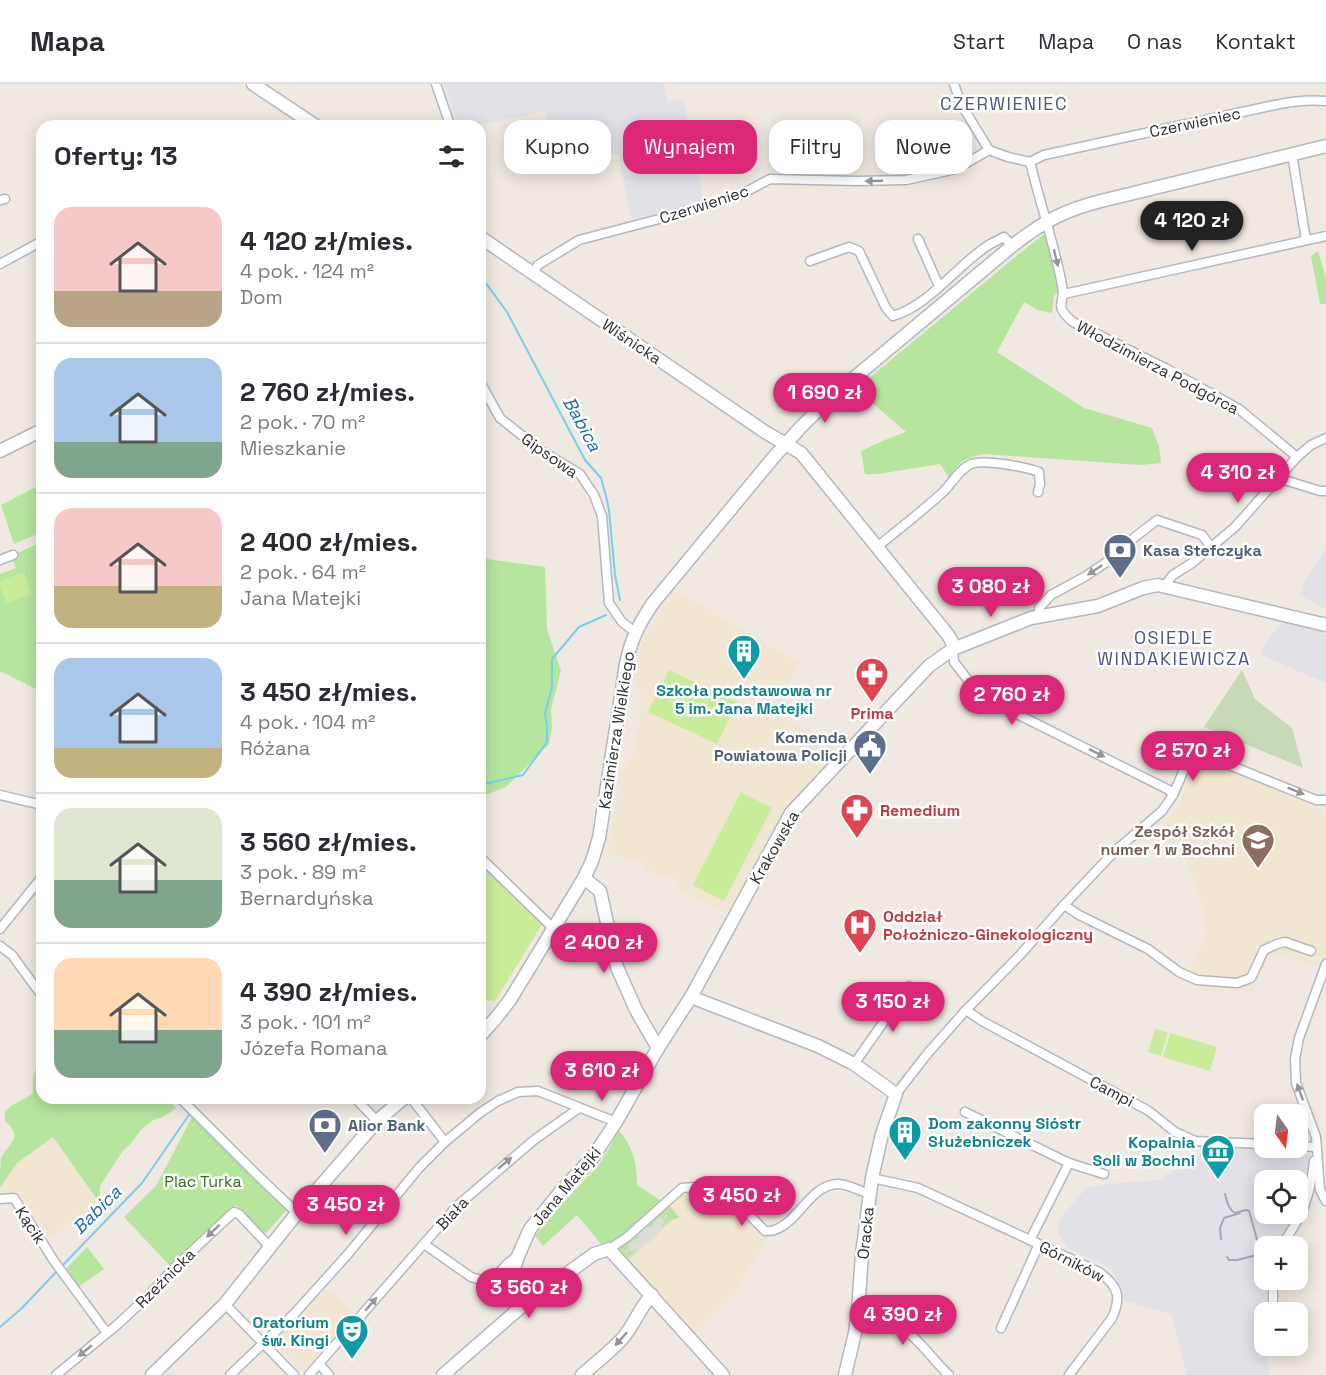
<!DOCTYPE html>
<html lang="pl">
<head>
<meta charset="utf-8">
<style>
	:root { --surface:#fff; --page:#f2f2f3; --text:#2b2b33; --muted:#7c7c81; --line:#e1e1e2; --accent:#db2777 }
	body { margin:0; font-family:"Space Grotesk",sans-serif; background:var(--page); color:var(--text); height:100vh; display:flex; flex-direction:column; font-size:22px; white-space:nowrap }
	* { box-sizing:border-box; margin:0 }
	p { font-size:20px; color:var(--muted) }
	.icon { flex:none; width:33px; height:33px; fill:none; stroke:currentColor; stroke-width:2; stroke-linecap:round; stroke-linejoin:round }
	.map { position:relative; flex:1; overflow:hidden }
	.side { position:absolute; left:36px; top:36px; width:450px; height:984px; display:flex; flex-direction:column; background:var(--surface); border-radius:18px; box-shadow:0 3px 15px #0003 }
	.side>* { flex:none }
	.guide { position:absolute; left:504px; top:36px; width:570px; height:54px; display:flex; gap:12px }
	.needle { width:39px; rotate:166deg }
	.tools { position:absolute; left:1254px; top:1020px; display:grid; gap:12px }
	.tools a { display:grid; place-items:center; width:54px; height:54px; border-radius:12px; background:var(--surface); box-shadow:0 3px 15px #0003; font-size:30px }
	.price { position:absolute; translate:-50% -51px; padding:0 14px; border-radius:21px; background:var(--accent); color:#fff; font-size:20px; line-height:39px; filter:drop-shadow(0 2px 3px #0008) }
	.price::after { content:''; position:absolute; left:50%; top:36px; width:18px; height:14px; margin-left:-9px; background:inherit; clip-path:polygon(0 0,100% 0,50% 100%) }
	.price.selected { background:#222; color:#fff }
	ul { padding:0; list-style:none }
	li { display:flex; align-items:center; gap:18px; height:150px; padding:0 18px }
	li+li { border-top:2px solid var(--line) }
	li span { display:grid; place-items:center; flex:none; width:168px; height:120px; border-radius:18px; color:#555 }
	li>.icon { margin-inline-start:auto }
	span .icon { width:72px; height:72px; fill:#fffc; stroke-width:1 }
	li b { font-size:26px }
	h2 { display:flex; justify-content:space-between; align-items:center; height:72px; padding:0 18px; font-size:26px }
	.pill { padding:0 21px; border-radius:18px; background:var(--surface); box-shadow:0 3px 15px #0003; font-size:21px; line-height:54px }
	.pill.selected { background:var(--accent); color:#fff }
	header { display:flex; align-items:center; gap:36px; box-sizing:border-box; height:84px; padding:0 30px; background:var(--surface); border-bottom:2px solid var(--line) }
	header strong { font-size:28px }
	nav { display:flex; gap:33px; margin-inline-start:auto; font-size:21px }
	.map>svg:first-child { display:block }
</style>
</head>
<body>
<header>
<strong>Mapa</strong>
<nav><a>Start</a><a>Mapa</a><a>O nas</a><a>Kontakt</a></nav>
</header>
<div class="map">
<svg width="1326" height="1291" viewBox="0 0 1326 1291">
	<rect width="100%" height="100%" fill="#efe9e1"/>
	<!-- industrial -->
	<g fill="#e3e1e8">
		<path d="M444,0H664L668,18L684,15L704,119L632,137L618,69L558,84L545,27L476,42H457V39Z"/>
		<path d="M1326,463V525L1299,511L1303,507L1301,505L1307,493Z"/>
		<path d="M1282,537L1326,547V599L1259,570Z"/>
		<path d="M1225,1065H1267L1310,1071L1304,1112L1298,1125V1096H1264V1130H1296L1288,1146L1277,1162H1264V1196H1267L1266,1228H1264L1263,1250L1270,1291H1187L1171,1230L1125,1217L1112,1185L1067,1164L1058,1149L1060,1135L1086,1104L1118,1099L1160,1096L1190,1077L1204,1069Z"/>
	</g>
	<!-- education -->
	<g fill="#f0e6d1">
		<path d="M677,508L799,578L777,629L831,660L839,671L777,742L728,829L676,805L680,797L644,786L646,779L606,770L610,755L620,691L633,671L640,637L641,609L633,592L638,570L644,552L663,524Z"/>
		<path d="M1195,676L1270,701L1326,725V873L1320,882L1272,870L1256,898L1254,908L1202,907V894L1188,889L1207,849L1196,798L1184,772L1151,753L1164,740L1179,719Z"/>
		<path d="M53,1053L99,1118L50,1153L23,1115L0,1107V1104L17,1079Z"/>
		<path d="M718,1105L767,1155L737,1205L693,1250L619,1165L669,1121L685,1109Z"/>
		<path d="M327,1205L354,1231L303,1289L273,1259Z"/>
	</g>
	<!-- green -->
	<g fill="#b6e59e">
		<path d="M1047,148L1059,207L1054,212L1052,229L1038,226L1024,218L997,268L1084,324L1152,344L1159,362L1161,379L1140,381L984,370C963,375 959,376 950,395L940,380L878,390H865L861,367L885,356L906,348L856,305L1020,169Z"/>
		<path d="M1318,167L1326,194V220H1320L1311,172Z"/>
		<path d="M42,400V448L14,460L1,421Z"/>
		<path d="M42,458V608L0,587V490L16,484L11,472Z"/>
		<path d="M480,474L545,483L547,545L561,587L551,625L552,644L549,660L506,703L480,713Z"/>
		<path d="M42,982V1014H167L176,1024L163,1033L153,1036L140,1047L132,1058L122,1068L100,1102L99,1118L53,1053L17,1079L0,1104C0,1096 0,1082 1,1074C10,1058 24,1053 5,1037V1028C12,1018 24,1017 33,1009C33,999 31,985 42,982Z"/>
		<path d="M197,1032L287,1126L265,1150L236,1121L171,1183L124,1133L156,1102L192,1033Z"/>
		<path d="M618,1046C633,1061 637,1080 637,1101L663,1118L612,1160H601L577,1131L543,1162L535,1152L564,1118L598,1082L610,1063Z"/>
		<path d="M669,1121L679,1133L673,1136L672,1135L663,1144L661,1142L654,1141L649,1145L646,1141Z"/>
		<path d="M637,1149L641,1153L627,1167L636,1164L638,1166L628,1174L619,1165Z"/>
		<path d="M87,1163L104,1185L78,1203L66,1185Z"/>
		<path d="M507,1182L509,1215L507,1217L495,1208L493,1204L497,1195Z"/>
	</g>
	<!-- cemetery -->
	<path fill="#c8d9b8" d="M1242,586L1255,615L1292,644L1303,684L1204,643Z"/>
	<!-- pitch -->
	<g fill="#c9ec9a">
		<path d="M24,488L32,510L6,519L0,502V497Z"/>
		<path d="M669,586L737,618L717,660L648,628Z"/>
		<path d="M741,708L772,724L724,817L693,801Z"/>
		<path d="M480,781L543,839L495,917L483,916L480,914Z"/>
		<path d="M1155,945L1168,949L1161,972L1148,968Z"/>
		<path d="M1170,949L1217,963L1210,987L1163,973Z"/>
	</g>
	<!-- plaza -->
	<path fill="#dfdcd8" d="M666,1130L668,1133L663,1135L665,1138L661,1142L662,1143L672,1135L673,1136L629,1176L628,1174L637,1165L636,1164L632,1167L630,1165L626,1170L624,1167L629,1165L627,1162L634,1156L636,1157L640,1153L637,1149L646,1141L650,1145L654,1141L653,1139L660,1132L663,1135Z"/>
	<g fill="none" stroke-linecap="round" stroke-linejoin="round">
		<!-- stream -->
		<g stroke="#75cff0" stroke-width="2">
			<path d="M480,191L507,228L585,376L601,394L606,412L609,426L615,491L620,516"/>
			<path d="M480,701L523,691L547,658V641L545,630L552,603V575L579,543L606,531"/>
			<path d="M192,1023L195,1014"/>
			<path d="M62,1182L142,1099L191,1028"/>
			<path d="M0,1243L22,1224L58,1186"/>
		</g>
		<defs>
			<g id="street">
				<path d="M436,0L448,35L449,42"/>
				<path d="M954,0L961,20L989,66L1008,73L1030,78"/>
				<path d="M1292,70L1306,156"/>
				<path d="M1030,78C1040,119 1054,159 1062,201C1066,222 1052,220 1073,238L1167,285L1239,325L1297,373"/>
				<path d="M1030,78L1044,71L1270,22C1288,18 1307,15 1326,17"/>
				<path d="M0,116L5,115"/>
				<path d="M918,155L939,202"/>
				<path d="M810,177L849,163L859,167L886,224L893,232C928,222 957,182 987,162C992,159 998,156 1004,153L1012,162"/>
				<path d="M0,180L42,157"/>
				<path d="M533,189L538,181L579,156L663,134L738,112L770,95L857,97L906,96L956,85L989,66"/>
				<path d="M1064,210L1326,152"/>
				<path d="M480,298L500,334L540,366L580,390L594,411L602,432L609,519L622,538L635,548"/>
				<path d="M1278,394L1320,407H1326"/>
				<path d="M877,463C899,445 921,428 942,409C952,400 958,386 971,380C984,375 1026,383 1039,388L1040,400L1038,408"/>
				<path d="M0,476L13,471"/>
				<path d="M1164,502L1173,491L1192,479L1235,443L1297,373L1311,361L1326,354"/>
				<path d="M1040,531L1039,524L1051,511L1086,492L1114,473L1135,453L1157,436L1202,451L1211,463"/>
				<path d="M0,711L42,721"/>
				<path d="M1173,711L1186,681L1192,672L1202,670L1316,716H1326"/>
				<path d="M480,773L553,844"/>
				<path d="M1064,821L1079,831L1148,865L1179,888L1197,896L1237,899L1251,894L1264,866L1277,860L1285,858L1311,867"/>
				<path d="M0,845L42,793"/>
				<path d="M0,862L12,871L42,912"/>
				<path d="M1326,880L1299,954L1295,975L1296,999L1316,1053L1320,1106L1326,1117"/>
				<path d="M966,926L982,937L1149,1027L1175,1048L1195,1057L1264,1060"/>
				<path d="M854,980L909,902"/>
				<path d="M896,1010L928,969L966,926L1020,871L1064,821L1115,767L1162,727L1173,711L1169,706L1001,622L975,605L954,578L953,565"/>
				<path d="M180,1014L257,1091L297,1129"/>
				<path d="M355,1014L377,1037"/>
				<path d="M411,1014L445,1058"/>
				<path d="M965,1028L1069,1079L1030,1156"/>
				<path d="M1298,1062L1316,1063"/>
				<path d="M1069,1079L1104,1090"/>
				<path d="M872,1094L918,1104L1099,1188C1118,1202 1122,1212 1112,1234L1069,1291"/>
				<path d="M0,1115L14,1114L54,1177L107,1249"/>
				<path d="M424,1160L471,1193L484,1197L494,1194L508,1179L517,1172"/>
				<path d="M1281,1162C1288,1152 1296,1141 1301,1129C1309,1113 1312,1095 1314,1077"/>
				<path d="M609,1165L626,1154L682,1104L710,1102H717L725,1106L765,1147C766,1147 773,1147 774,1146C798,1139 811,1100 838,1100C848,1100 860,1107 869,1110"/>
				<path d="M225,1220L294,1291"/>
				<path d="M1273,1226V1196"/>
				<path d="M858,1227C874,1231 889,1236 902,1244C921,1256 933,1277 949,1291"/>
				<path d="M1001,1244L1039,1160"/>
				<path d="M320,1281L329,1291"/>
				<path d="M56,1291L117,1241L149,1211L176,1182L234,1128L239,1130L270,1163"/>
				<path d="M230,1291L295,1229L348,1170L419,1084L445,1058L481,1028L498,1017L518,1008L538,1007L616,1038"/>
				<path d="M309,1291L457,1122L534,1056L579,1024"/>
			</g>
			<g id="secondary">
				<path d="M253,0L316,42"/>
				<path d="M480,153L765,348L801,369L948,551L952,558L953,565"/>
				<path d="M0,367L42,346"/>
				<path d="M584,794L600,807L617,883L636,926L658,964"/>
				<path d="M691,913L818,962L854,980L896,1010L882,1050L872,1094L862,1170L858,1227L855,1249L845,1291"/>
				<path d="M480,952L496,934L510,916L584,794L592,777L599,754L626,580C631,555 639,540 653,519L773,374L800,344L830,314L1012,162C1026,151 1040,141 1056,133C1070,126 1085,121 1101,117L1326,62"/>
				<path d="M521,1223L512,1207V1191L518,1172L530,1145L562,1106L593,1073L616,1038L658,964L691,913L791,729L929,582L953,565L1031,534L1098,522L1143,504L1158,501L1326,541"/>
				<path d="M152,1291L225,1220L297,1129L377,1037L404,1014"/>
				<path d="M443,1291L521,1223L594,1170L609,1165L723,1291"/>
				<path d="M582,1291C595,1279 610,1268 622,1255C634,1242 639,1224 652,1211"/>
			</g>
		</defs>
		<!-- street casing -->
		<use href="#street" stroke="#b4b7c1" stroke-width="11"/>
		<!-- secondary casing -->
		<use href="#secondary" stroke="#b4b7c1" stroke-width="15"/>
		<!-- street -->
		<use href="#street" stroke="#fff" stroke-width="8"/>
		<!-- secondary -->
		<use href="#secondary" stroke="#fff" stroke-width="12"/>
		<!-- rail -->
		<g stroke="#a3a6b8" stroke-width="2">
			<path d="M1225,1110C1227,1117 1228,1125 1235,1129L1246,1126L1249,1127L1260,1166L1257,1171L1237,1176H1229L1227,1173"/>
			<path d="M1221,1155L1220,1144L1224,1134L1240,1129"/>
		</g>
	</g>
	<!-- one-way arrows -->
	<defs><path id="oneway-solid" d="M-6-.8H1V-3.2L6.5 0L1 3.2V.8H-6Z" transform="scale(1.5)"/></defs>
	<g fill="#969696">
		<use href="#oneway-solid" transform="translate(874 97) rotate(178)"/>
		<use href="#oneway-solid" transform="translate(1056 174) rotate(76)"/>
		<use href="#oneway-solid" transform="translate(1095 486) rotate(146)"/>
		<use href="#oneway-solid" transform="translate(1097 669) rotate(26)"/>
		<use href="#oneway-solid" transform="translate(1296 707) rotate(22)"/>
		<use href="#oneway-solid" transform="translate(1300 1008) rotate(-110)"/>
		<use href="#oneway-solid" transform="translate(505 1079) rotate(-40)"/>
		<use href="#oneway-solid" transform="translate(213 1147) rotate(137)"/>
		<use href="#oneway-solid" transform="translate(371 1220) rotate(-49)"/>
		<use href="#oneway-solid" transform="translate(621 1255) rotate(132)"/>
		<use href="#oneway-solid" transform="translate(85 1267) rotate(140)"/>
	</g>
	<!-- icons -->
	<defs>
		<symbol id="bank-pin" viewBox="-11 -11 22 30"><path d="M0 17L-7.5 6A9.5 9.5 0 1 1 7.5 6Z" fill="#5c6f8a" stroke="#fff"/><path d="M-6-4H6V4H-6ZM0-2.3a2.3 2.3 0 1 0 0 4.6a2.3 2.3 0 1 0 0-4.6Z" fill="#fff"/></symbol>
		<symbol id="building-pin" viewBox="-11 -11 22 30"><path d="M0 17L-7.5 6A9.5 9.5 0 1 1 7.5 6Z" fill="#0f9aa8" stroke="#fff"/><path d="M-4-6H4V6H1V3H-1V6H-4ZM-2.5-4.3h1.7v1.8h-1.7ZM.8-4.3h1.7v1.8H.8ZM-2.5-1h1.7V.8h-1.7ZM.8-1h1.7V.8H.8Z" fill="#fff"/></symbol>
		<symbol id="pharmacy-pin" viewBox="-11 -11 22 30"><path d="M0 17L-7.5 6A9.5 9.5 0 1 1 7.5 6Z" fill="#e0444e" stroke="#fff"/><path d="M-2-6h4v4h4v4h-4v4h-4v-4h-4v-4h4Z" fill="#fff"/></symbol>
		<symbol id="civic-pin" viewBox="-11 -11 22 30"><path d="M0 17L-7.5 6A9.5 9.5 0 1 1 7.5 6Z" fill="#5c6f8a" stroke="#fff"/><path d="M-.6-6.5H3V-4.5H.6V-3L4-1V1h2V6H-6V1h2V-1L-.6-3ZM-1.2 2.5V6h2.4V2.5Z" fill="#fff"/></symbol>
		<symbol id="school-pin" viewBox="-11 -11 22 30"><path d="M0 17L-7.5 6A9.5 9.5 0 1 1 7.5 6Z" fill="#8d6e63" stroke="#fff"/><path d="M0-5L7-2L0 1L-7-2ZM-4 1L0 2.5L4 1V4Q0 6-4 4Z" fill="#fff"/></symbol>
		<symbol id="hospital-pin" viewBox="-11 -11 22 30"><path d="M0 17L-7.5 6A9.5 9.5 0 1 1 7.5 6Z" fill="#e0444e" stroke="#fff"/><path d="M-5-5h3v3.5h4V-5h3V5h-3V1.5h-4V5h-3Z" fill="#fff"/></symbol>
		<symbol id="museum-pin" viewBox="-11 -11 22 30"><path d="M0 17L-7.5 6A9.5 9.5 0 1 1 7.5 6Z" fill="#0f9aa8" stroke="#fff"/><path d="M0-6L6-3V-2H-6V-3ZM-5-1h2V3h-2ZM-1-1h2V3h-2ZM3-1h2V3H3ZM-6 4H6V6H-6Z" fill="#fff"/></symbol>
		<symbol id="theatre-pin" viewBox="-11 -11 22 30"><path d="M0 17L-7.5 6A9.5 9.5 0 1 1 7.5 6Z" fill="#0f9aa8" stroke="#fff"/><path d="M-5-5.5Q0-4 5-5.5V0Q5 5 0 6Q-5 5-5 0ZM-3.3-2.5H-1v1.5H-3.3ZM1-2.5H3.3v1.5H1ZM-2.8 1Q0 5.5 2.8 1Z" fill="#fff"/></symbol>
	</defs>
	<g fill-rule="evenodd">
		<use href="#bank-pin" x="1101" y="447" width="38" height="52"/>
		<use href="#building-pin" x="725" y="548" width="38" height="52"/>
		<use href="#pharmacy-pin" x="853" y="571" width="38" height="52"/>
		<use href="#civic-pin" x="851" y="643" width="38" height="52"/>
		<use href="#pharmacy-pin" x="838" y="707" width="38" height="52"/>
		<use href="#school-pin" x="1239" y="737" width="38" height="52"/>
		<use href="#hospital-pin" x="841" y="822" width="38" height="52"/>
		<use href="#bank-pin" x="306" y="1022" width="38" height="52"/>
		<use href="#building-pin" x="886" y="1029" width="38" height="52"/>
		<use href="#museum-pin" x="1199" y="1048" width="38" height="52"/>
		<use href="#theatre-pin" x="333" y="1228" width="38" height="52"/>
	</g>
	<g text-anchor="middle" stroke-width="5" stroke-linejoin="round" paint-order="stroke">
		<!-- street labels -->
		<g font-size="16" fill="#2e2e2e" stroke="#fff">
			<text transform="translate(1195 38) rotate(-12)" y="6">Czerwieniec</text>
			<text transform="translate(704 120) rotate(-18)" y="6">Czerwieniec</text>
			<text transform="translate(632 257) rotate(34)" y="6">Wiśnicka</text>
			<text transform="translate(1158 283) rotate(28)" y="6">Włodzimierza Podgórca</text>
			<text transform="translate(550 371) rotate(35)" y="6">Gipsowa</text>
			<text transform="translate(616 646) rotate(-81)" y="6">Kazimierza Wielkiego</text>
			<text transform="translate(774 763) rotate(-60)" y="6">Krakowska</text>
			<text transform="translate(1112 1007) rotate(28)" y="6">Campi</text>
			<text transform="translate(566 1102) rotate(-50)" y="6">Jana Matejki</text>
			<text transform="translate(452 1129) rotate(-47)" y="6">Biała</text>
			<text transform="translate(31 1141) rotate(57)" y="6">Kącik</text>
			<text transform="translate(865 1149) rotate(-84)" y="6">Oracka</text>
			<text transform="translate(1072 1177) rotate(27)" y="6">Górników</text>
			<text transform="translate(165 1194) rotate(-45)" y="6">Rzeźnicka</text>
		</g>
		<!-- service labels -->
		<g font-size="16" font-weight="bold" fill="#4e5e75" stroke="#fff" text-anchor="start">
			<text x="1143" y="472">Kasa Stefczyka</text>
			<text x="847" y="659" text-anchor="end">Komenda<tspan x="847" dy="18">Powiatowa Policji</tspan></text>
			<text x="348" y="1047">Alior Bank</text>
		</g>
		<!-- culture labels -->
		<g font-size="16" font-weight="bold" fill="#0d838f" stroke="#fff" text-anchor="end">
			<text x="744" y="612" text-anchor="middle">Szkoła podstawowa nr<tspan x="744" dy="18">5 im. Jana Matejki</tspan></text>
			<text x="928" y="1045" text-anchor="start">Dom zakonny Sióstr<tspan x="928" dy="18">Służebniczek</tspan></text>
			<text x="1195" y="1064">Kopalnia<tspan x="1195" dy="18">Soli w Bochni</tspan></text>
			<text x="329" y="1244">Oratorium<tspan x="329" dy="18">św. Kingi</tspan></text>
		</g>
		<!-- health labels -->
		<g font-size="16" font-weight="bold" fill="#be3a42" stroke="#fff" text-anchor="start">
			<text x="872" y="635" text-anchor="middle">Prima</text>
			<text x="880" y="732">Remedium</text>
			<text x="883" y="838">Oddział<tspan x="883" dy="18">Położniczo-Ginekologiczny</tspan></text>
		</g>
		<!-- education labels -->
		<g font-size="16" font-weight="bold" fill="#785e54" stroke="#fff" text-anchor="end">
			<text x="1235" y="753">Zespół Szkół<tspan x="1235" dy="18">numer 1 w Bochni</tspan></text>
		</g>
		<!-- park labels -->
		<g font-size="16" fill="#2c6e1b" stroke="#fff">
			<text x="203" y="1103">Plac Turka</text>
		</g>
		<!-- neighbourhood labels -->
		<g font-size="18" letter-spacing="1.5" fill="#4d5680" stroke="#fff">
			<text x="1004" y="26">CZERWIENIEC</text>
			<text x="1174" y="560">OSIEDLE<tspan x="1174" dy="21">WINDAKIEWICZA</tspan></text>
		</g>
		<!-- water labels -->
		<g font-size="18" font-style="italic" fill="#0d6fa3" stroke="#fff">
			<text transform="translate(582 340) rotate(61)" y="6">Babica</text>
			<text transform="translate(97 1126) rotate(-45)" y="6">Babica</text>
		</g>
	</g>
</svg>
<div class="tools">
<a><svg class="needle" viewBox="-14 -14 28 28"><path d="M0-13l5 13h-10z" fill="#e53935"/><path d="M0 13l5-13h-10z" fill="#7c7c81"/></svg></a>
<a><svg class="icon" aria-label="locate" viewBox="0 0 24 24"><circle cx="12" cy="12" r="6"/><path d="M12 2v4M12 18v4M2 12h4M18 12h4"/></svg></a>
<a>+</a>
<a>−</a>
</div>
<b class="price selected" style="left:1192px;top:168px">4 120 zł</b>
<b class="price" style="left:825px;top:340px">1 690 zł</b>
<b class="price" style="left:1238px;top:420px">4 310 zł</b>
<b class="price" style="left:991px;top:534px">3 080 zł</b>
<b class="price" style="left:1012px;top:642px">2 760 zł</b>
<b class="price" style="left:1193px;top:698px">2 570 zł</b>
<b class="price" style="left:604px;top:890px">2 400 zł</b>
<b class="price" style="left:893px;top:949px">3 150 zł</b>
<b class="price" style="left:602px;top:1018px">3 610 zł</b>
<b class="price" style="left:742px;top:1143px">3 450 zł</b>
<b class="price" style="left:346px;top:1152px">3 450 zł</b>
<b class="price" style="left:529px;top:1235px">3 560 zł</b>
<b class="price" style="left:903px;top:1262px">4 390 zł</b>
<div class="guide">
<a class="pill">Kupno</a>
<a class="pill selected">Wynajem</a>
<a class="pill">Filtry</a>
<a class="pill">Nowe</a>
</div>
<section class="side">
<h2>Oferty: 13<svg class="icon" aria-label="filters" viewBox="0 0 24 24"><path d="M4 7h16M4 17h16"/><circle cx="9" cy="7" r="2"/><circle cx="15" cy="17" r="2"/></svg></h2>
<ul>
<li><span style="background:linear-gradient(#f6c9c9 70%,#b9a48a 0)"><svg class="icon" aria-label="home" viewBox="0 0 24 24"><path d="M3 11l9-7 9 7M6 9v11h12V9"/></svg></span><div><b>4 120 zł/mies.</b><p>4 pok. · 124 m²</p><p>Dom</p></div></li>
<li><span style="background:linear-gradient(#a9c7e8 70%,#7fa58c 0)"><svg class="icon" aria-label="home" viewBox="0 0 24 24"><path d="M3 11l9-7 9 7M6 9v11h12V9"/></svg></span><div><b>2 760 zł/mies.</b><p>2 pok. · 70 m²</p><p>Mieszkanie</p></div></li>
<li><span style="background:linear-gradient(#f6c9c9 65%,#c2b280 0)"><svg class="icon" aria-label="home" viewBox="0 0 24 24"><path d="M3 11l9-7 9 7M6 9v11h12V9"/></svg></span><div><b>2 400 zł/mies.</b><p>2 pok. · 64 m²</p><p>Jana Matejki</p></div></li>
<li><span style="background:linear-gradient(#a9c7e8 75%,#c2b280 0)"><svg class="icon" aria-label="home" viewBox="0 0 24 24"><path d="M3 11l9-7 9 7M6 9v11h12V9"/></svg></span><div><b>3 450 zł/mies.</b><p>4 pok. · 104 m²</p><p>Różana</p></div></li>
<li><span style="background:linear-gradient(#dfe7d0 60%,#7fa58c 0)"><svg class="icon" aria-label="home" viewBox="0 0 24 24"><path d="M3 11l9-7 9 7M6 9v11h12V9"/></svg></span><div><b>3 560 zł/mies.</b><p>3 pok. · 89 m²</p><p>Bernardyńska</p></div></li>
<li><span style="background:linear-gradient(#ffd9b3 60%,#7fa58c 0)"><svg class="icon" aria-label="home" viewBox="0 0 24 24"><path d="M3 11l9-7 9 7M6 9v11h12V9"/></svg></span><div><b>4 390 zł/mies.</b><p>3 pok. · 101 m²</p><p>Józefa Romana</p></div></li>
</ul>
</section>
</div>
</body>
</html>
